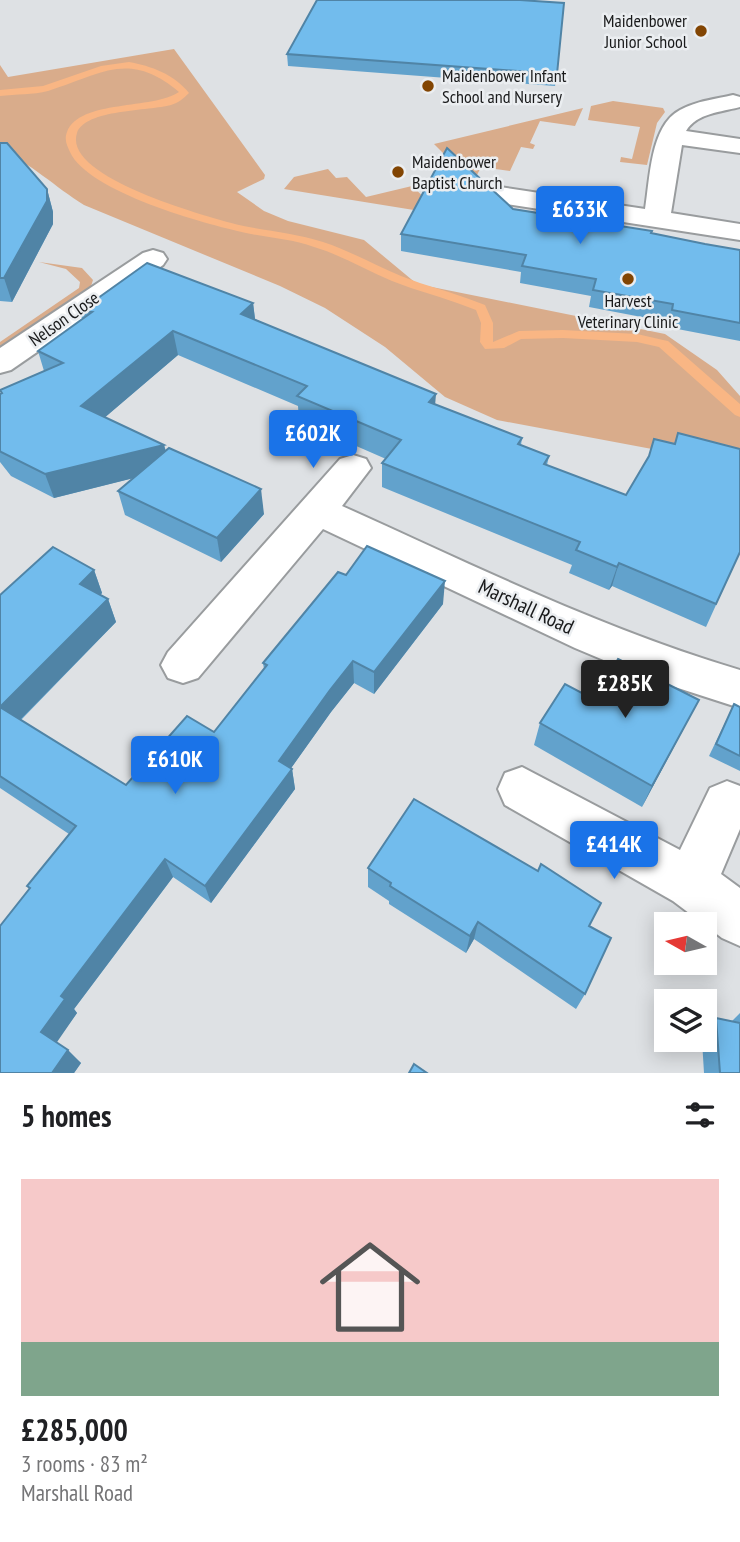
<!DOCTYPE html>
<html lang="en">
<head>
<meta charset="utf-8">
<style>
	:root { --surface:#fff; --page:#f6f6f6; --text:#202124; --muted:#757577; --line:#e0e0e0; --accent:#1a73e8 }
	body { margin:0; font-family:"PT Sans Narrow",sans-serif; background:var(--page); color:var(--text); height:100vh; display:flex; flex-direction:column; font-size:26px; white-space:nowrap }
	* { box-sizing:border-box; margin:0 }
	p { font-size:23px; color:var(--muted) }
	.icon { flex:none; width:38px; height:38px; fill:none; stroke:currentColor; stroke-width:2; stroke-linecap:round; stroke-linejoin:round }
	.map { position:relative; height:1073px; overflow:hidden }
	.sheet { display:flex; flex-direction:column; background:var(--surface); flex:1 }
	.sheet>* { flex:none }
	.needle { width:46px; rotate:278deg }
	.fabs { position:absolute; left:654px; top:912px; display:grid; gap:14px }
	.fabs a { display:grid; place-items:center; width:63px; height:63px; border-radius:0px; background:var(--surface); box-shadow:0 4px 18px #0003; font-size:35px }
	.price { position:absolute; translate:-50% -60px; padding:0 16px; border-radius:7px; background:var(--accent); color:#fff; font-size:23px; line-height:46px; filter:drop-shadow(0 2px 4px #0008) }
	.price::after { content:''; position:absolute; left:50%; top:42px; width:21px; height:16px; margin-left:-10px; background:inherit; clip-path:polygon(0 0,100% 0,50% 100%) }
	.price.current { background:#222; color:#fff }
	ul { padding:0; list-style:none }
	li { display:grid; align-content:center; gap:14px; height:371px; padding:0 21px }
	li+li { border-top:2px solid var(--line) }
	li span { display:grid; place-items:center; height:217px; border-radius:0px; color:#555 }
	li>.icon { margin-inline-start:auto }
	span .icon { width:126px; height:126px; fill:#fffc; stroke-width:1 }
	li b { font-size:30px }
	h2 { display:flex; justify-content:space-between; align-items:center; height:84px; padding:0 21px; font-size:30px }
	.map>svg:first-child { display:block }
</style>
</head>
<body>
<div class="map">
<svg width="740" height="1073" viewBox="0 0 740 1073">
	<rect width="100%" height="100%" fill="#dee1e4"/>
	<!-- green -->
	<g fill="#d9ac8b">
		<path d="M174,49L265,175L264,179L237,192L264,211L288,221L364,240L417,284L665,334L717,370L740,396V471L668,452L497,420L445,397L385,347L325,308L280,286L84,205C55,187 31,163 0,150V65L8,77Z"/>
		<path d="M613,101L663,108L665,112L657,123L647,165L620,162L621,157L632,159L640,127L588,120L591,106Z"/>
		<path d="M583,108L575,126L540,121L530,143L535,145L533,149L521,147L510,171L481,167L476,177L466,176L434,144Z"/>
		<path d="M328,169L336,178L347,177L366,197L412,186L429,202L488,222L284,189L294,177Z"/>
		<path d="M39,262L82,268L93,280L90,289L0,352V342L79,288L80,282L66,269Z"/>
	</g>
	<g fill="none" stroke-linecap="round" stroke-linejoin="round">
		<!-- stream -->
		<path fill="#f9b684" fill-rule="evenodd" d="M129,62C151,66 174,74 189,93C184,98 178,103 171,105C150,111 85,109 77,133C62,178 209,217 239,225C267,231 295,233 323,242C350,251 375,265 401,276C426,286 452,292 477,302L485,305L493,323V342L519,331L563,330L637,334L663,340L668,341L740,404V417L735,415L659,347L637,342L563,338L521,339L504,348L485,349L480,342L481,323L476,310L468,307C443,297 417,291 392,281C366,270 341,255 314,247C292,239 269,238 246,233C205,224 88,192 70,152C67,145 64,140 67,132C80,99 153,110 179,92C129,50 102,74 48,91C33,95 16,94 0,96V90L43,86L101,66Z"/>
		<defs>
			<g id="street">
				<path d="M733,95L740,97V107C721,112 697,113 686,131L740,139V153L682,145L671,213L740,224V240L500,203L491,201L487,195L491,189L500,187L645,209C650,179 650,126 680,110C696,101 716,99 733,95Z"/>
				<path d="M153,250L163,253L167,259L163,265L11,370L0,373V348L143,253Z"/>
				<path d="M353,455L366,459L371,468L342,506C473,565 602,629 740,670V708L644,677L575,648L323,529L198,678L183,683L168,678L161,665L168,652L340,459Z"/>
				<path d="M522,767L680,850L710,788L727,781L740,786V829L721,874L740,888V946L722,938L673,901L505,805L498,789L505,773Z"/>
			</g>
		</defs>
		<!-- street casing -->
		<use href="#street" stroke="#999c9e" stroke-width="4"/>
		<!-- street -->
		<use href="#street" fill="#fff" fill-rule="evenodd"/>
	</g>
	<!-- wall -->
	<g fill="#62a2cc">
		<path d="M287,54L557,74L555,86L288,66Z"/>
		<path d="M0,143L47,189L53,212V224L12,302L0,301Z"/>
		<path d="M513,209L651,233L705,244L740,250V341L667,327L668,322L589,307L591,296L520,283L521,272L401,251V234Z"/>
		<path d="M253,303L255,319L435,404L522,438L521,445L549,456L547,465L740,552L706,627L612,586L609,590L569,573L572,565L382,487V463L386,459L299,421L298,406L178,355L105,417L164,445L166,451L264,514L221,562L125,515L118,491L133,478L54,498L11,476L0,462V394L2,393L0,390L44,371L38,351L82,319L80,311Z"/>
		<path d="M94,570L102,593L100,595L108,599L116,622L21,720L126,785L214,732L264,669L263,663L346,575L443,604L374,694L354,683L331,712L291,768L292,769L295,789L211,903L173,877L74,1009L77,1013L56,1042L81,1063L74,1073H0L29,889L27,886L69,834L0,788V595Z"/>
		<path d="M595,700H699L642,807L534,745L540,723Z"/>
		<path d="M734,704L740,707V771L709,756Z"/>
		<path d="M368,868L589,926L585,994L576,1009L474,939L466,953L389,904V901L368,887Z"/>
		<path d="M740,1013V1073H704L702,1040H705V1029L716,1018L732,1021Z"/>
	</g>
	<!-- shaded-wall -->
	<g fill="#5084a6">
		<path d="M47,189L53,212V224L12,302L4,278Z"/>
		<path d="M253,303L256,327L241,314Z"/>
		<path d="M173,331L178,355L89,431L81,406Z"/>
		<path d="M436,394L434,418L429,402Z"/>
		<path d="M164,445L170,469L54,498L45,474Z"/>
		<path d="M261,489L264,514L221,562L217,538Z"/>
		<path d="M619,563L612,586L609,590L617,567Z"/>
		<path d="M94,570L102,593L89,607L80,584Z"/>
		<path d="M445,581L443,604L374,694V672Z"/>
		<path d="M108,599L116,622L12,728L0,707Z"/>
		<path d="M353,661L354,683L331,712L282,781L279,761L330,690Z"/>
		<path d="M699,700L687,722L642,807L652,786Z"/>
		<path d="M292,769L295,789L211,903L205,886Z"/>
		<path d="M165,859L173,877L74,1009L77,1013L55,1045L41,1032L61,996Z"/>
		<path d="M478,922L474,939L466,953L470,936Z"/>
		<path d="M68,1050L81,1063L74,1073H52Z"/>
	</g>
	<!-- building -->
	<g fill="#72bced" stroke="#5084a6" stroke-width="2">
		<path d="M317,0H520L564,3L557,74L287,54Z"/>
		<path d="M0,143H7L47,189V201L4,278H0Z"/>
		<path d="M447,148L513,209L652,231L651,233L705,244L740,250V323L672,310L673,304L593,290L596,279L522,266L526,255L401,234Z"/>
		<path d="M147,263L253,303L241,314L436,394L429,402L522,438L518,444L549,456L544,464L626,495L649,456L654,439L675,444L678,433L740,449V552L716,604L619,563L617,567L576,550L580,542L382,463L401,440L297,396L307,386L173,331L81,406L164,445L45,474L1,452L0,451V394L2,393L0,390L63,363L38,351L92,312L80,311Z"/>
		<path d="M169,448L261,489L217,538L118,491Z"/>
		<path d="M367,546L445,581L374,672L353,661L330,690L279,761L292,769L205,886L165,859L61,996L65,999L41,1032L68,1050L52,1073H0V926L30,888L27,886L76,826L0,776V707L126,785L187,716L214,732L267,665L263,663L338,572L346,575Z"/>
		<path d="M53,547L94,570L80,584L108,599L0,707V595Z"/>
		<path d="M618,659L699,700L652,786L540,723L565,684L595,700Z"/>
		<path d="M734,704L740,707V756L716,744Z"/>
		<path d="M414,799L538,871L541,864L601,903L589,926L611,938L585,994L478,922L470,936L390,886L391,883L368,868Z"/>
		<path d="M716,1018L740,1023V1073H720Z"/>
		<path d="M414,1064L427,1073H409Z"/>
	</g>
	<!-- markers -->
	<g fill="#824503" stroke="#ebeef1" stroke-width="2.5">
		<circle cx="701" cy="31" r="7"/>
		<circle cx="428" cy="86" r="7"/>
		<circle cx="398" cy="172" r="7"/>
		<circle cx="628" cy="279" r="7"/>
	</g>
	<g text-anchor="middle" stroke-width="5" stroke-linejoin="round" paint-order="stroke">
		<!-- far-poi labels -->
		<g font-size="18" fill="#191a1b" stroke="#ebeef1" text-anchor="start">
			<text x="687" y="27" text-anchor="end">Maidenbower<tspan x="687" dy="21">Junior School</tspan></text>
			<text x="442" y="82">Maidenbower Infant<tspan x="442" dy="21">School and Nursery</tspan></text>
			<text x="412" y="168">Maidenbower<tspan x="412" dy="21">Baptist Church</tspan></text>
			<text x="628" y="307" text-anchor="middle">Harvest<tspan x="628" dy="21">Veterinary Clinic</tspan></text>
		</g>
		<!-- far-street labels -->
		<g font-size="18" fill="#191a1b" stroke="#ebeef1">
			<text transform="translate(64 319) rotate(-35)" y="6">Nelson Close</text>
		</g>
		<!-- street labels -->
		<g font-size="21" fill="#191a1b" stroke="#ebeef1">
			<text transform="translate(526 607) rotate(25)" y="7">Marshall Road</text>
		</g>
	</g>
</svg>
<div class="fabs">
<a><svg class="needle" viewBox="-14 -14 28 28"><path d="M0-13l5 13h-10z" fill="#e53935"/><path d="M0 13l5-13h-10z" fill="#757577"/></svg></a>
<a><svg class="icon" aria-label="layers" viewBox="0 0 24 24"><path d="M12 4l9 5-9 5-9-5zM3 14l9 5 9-5"/></svg></a>
</div>
<b class="price" style="left:580px;top:246px">£633K</b>
<b class="price" style="left:313px;top:470px">£602K</b>
<b class="price current" style="left:625px;top:720px">£285K</b>
<b class="price" style="left:175px;top:796px">£610K</b>
<b class="price" style="left:614px;top:881px">£414K</b>
</div>
<section class="sheet">
<h2>5 homes<svg class="icon" aria-label="filters" viewBox="0 0 24 24"><path d="M4 7h16M4 17h16"/><circle cx="9" cy="7" r="2"/><circle cx="15" cy="17" r="2"/></svg></h2>
<ul>
<li><span style="background:linear-gradient(#f6c9c9 75%,#7fa58c 0)"><svg class="icon" aria-label="home" viewBox="0 0 24 24"><path d="M3 11l9-7 9 7M6 9v11h12V9"/></svg></span><div><b>£285,000</b><p>3 rooms · 83 m²</p><p>Marshall Road</p></div></li>
</ul>
</section>
</body>
</html>
